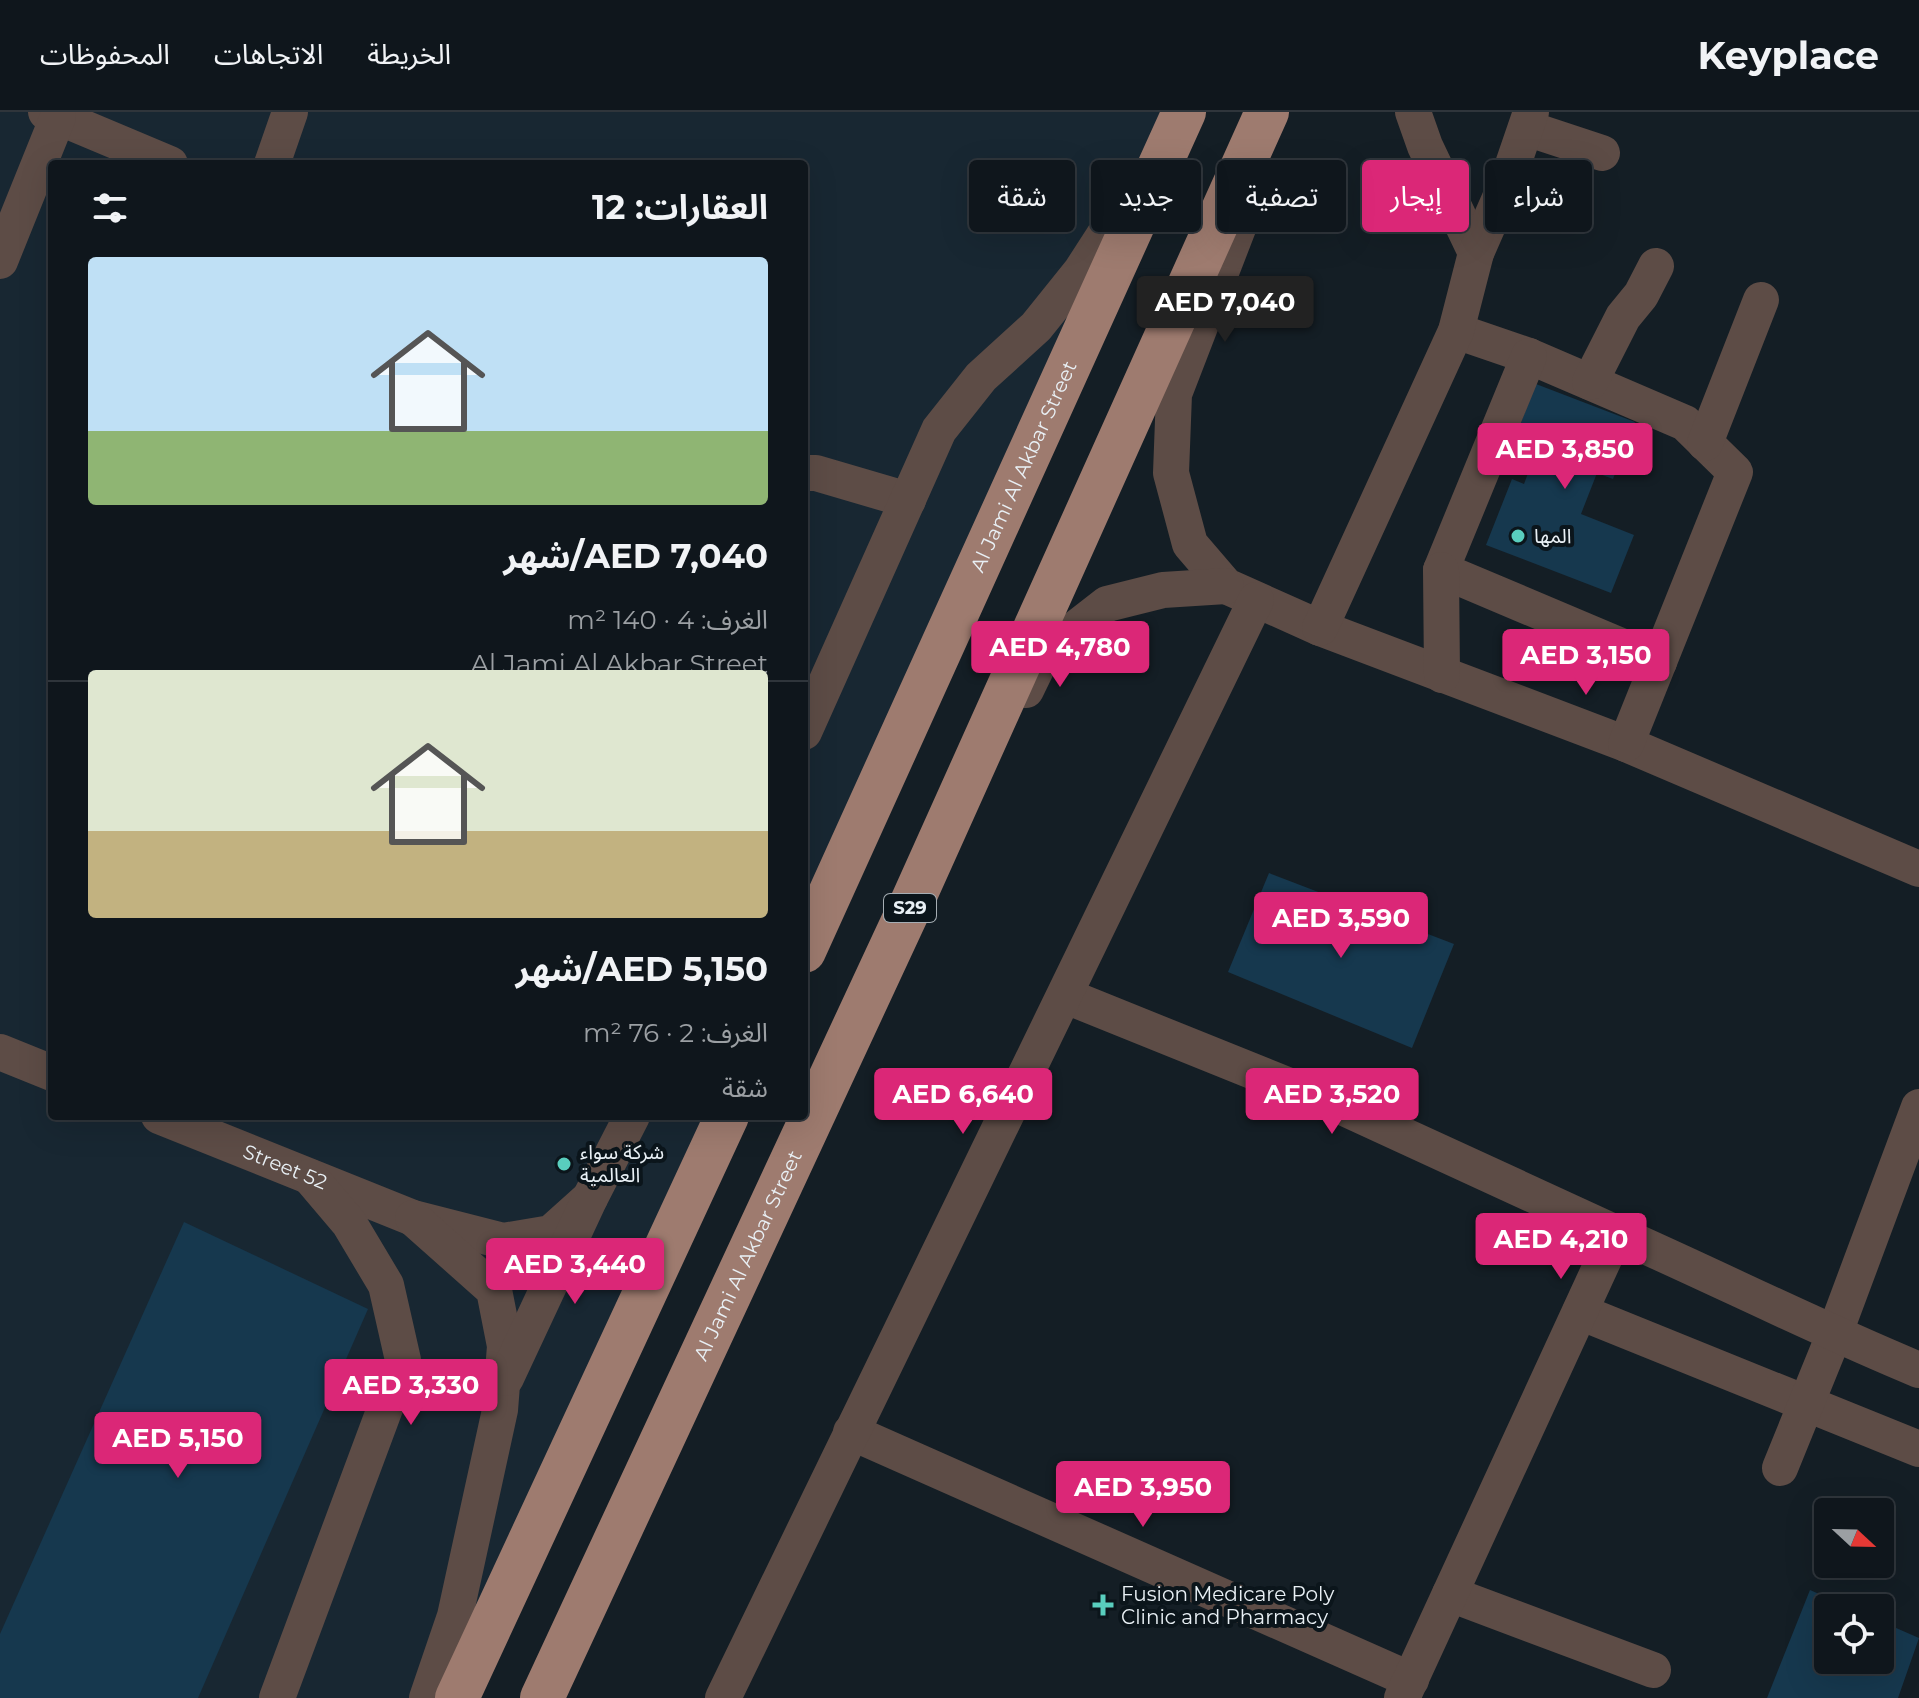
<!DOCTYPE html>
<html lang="ar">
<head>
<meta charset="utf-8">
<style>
	:root { --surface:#0f161c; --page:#181f25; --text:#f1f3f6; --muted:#9b9fa3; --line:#2f353b; --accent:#db2777 }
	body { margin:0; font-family:Montserrat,"Noto Sans Arabic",sans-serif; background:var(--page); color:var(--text); direction:rtl; height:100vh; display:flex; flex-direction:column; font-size:30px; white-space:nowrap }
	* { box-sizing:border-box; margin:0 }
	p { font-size:26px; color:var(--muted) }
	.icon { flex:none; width:44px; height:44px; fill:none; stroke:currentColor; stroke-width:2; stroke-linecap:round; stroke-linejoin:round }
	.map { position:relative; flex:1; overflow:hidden; direction:ltr }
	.drawer { position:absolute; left:48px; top:48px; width:760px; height:960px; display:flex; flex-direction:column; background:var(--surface); border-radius:8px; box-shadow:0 8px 32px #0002,0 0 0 2px var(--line); direction:rtl }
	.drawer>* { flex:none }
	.guide { position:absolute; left:832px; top:48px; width:760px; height:72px; direction:rtl; display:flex; gap:16px }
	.needle { width:52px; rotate:112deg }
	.buttons { position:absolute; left:1814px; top:1386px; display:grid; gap:16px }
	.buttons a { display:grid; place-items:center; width:80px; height:80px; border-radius:8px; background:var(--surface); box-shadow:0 8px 32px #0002,0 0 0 2px var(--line); font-size:40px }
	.price { position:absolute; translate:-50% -68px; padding:0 18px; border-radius:8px; background:var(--accent); color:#fff; font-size:26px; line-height:52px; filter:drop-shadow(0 2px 4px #0008) }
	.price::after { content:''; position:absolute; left:50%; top:48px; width:24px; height:18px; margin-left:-12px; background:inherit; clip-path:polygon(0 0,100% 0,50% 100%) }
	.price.current { background:#222; color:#fff }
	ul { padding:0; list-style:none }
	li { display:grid; align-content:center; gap:16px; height:424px; padding:0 40px }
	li+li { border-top:2px solid var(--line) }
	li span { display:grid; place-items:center; height:248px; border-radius:8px; color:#555 }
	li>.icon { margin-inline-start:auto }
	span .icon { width:144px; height:144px; fill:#fffc; stroke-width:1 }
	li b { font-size:34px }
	h2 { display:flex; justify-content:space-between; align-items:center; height:96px; padding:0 40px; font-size:34px }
	.pill { padding:0 28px; border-radius:8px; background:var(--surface); box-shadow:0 8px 32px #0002,0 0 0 2px var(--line); font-size:28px; line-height:72px }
	.pill.current { background:var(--accent); color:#fff }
	header { display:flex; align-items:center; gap:48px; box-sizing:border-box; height:112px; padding:0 40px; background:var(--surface); border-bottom:2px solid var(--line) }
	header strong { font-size:38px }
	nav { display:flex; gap:44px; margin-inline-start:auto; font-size:28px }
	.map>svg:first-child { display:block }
</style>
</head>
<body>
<header>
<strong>Keyplace</strong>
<nav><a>الخريطة</a><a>الاتجاهات</a><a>المحفوظات</a></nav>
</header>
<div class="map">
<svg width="1919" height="1586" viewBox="0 0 1919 1586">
	<rect width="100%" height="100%" fill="#141e25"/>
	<!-- built -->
	<path fill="#182732" d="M0,0H1184L804,837V52H52V1004H727L454,1586H0Z"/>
	<!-- building -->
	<g fill="#16384e">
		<path d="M1536,272L1635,310L1613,367L1597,361L1581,402L1634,423L1611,481L1486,433L1512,367L1524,372L1537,337L1514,328Z"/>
		<path d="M1269,761L1454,832L1412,936L1228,860Z"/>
		<path d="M184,1110L368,1197L198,1586H0V1522Z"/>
		<path d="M1810,1478L1851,1496H1828V1548H1880V1509L1919,1526L1898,1586H1767Z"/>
	</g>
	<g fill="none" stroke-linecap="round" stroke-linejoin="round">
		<!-- minor -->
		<g stroke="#5d4c46" stroke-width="36">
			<path d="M46,0L170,52"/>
			<path d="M1413,0L1425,34L1476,141"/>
			<path d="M1526,16L1602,41"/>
			<path d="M272,52L290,0"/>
			<path d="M1245,98L1174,282L1171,361L1190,432L1226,474L1320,516L1626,632L1919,757"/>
			<path d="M0,149L58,5"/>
			<path d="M1456,219L1529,244L1685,311L1735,360L1626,632"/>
			<path d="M1529,244L1441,458L1659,550"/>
			<path d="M1590,270L1623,205L1641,183L1656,154"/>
			<path d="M1705,331L1761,188"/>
			<path d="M804,361H816L908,388"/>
			<path d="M1441,458L1442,563"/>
			<path d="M1320,516L1456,219L1476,141L1507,70L1531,0"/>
			<path d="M1026,578L1044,541L1107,492L1163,478L1226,474"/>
			<path d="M804,620L939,318L981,265L1036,215L1081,159L1132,80"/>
			<path d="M1066,884L1344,996L1616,1121"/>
			<path d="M0,940L52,961"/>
			<path id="s1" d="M159,1004L413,1106L503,1129L551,1121L590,1086"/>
			<path d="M413,1106L494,1178L505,1234L500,1298L455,1504L427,1586"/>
			<path d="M1580,1200L1919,1337"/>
			<path d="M506,1266L590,1086L632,1004"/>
			<path d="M851,1320L1411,1568"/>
			<path d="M1780,1356L1834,1223L1919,995"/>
			<path d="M1450,1482L1653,1558"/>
			<path d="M277,1586L403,1248L386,1173L349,1111L310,1065"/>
			<path d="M723,1586L1256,488"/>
			<path d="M1402,1586L1616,1121C1718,1166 1817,1216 1919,1258"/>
		</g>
		<!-- major -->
		<g stroke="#9e7b6f" stroke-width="44">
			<path id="s2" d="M804,839L1184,0"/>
			<path d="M457,1586L727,1004"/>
			<path id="s3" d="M542,1586L913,788L1267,0"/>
		</g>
	</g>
	<!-- markers -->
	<g fill="#59cebe" stroke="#0b151b" stroke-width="3">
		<circle cx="1518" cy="424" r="8"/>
		<circle cx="564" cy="1052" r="8"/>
		<path d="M1099 1481h8v8h8v8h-8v8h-8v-8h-8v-8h8z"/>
	</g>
	<g text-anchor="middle" stroke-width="8" stroke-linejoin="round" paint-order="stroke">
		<!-- shield labels -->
		<rect fill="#0b151b" stroke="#a6aeb4" stroke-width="2" x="884" y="782" width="52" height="28" rx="6"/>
		<g font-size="18" font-weight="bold" fill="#e9f0f5">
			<text x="910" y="802">S29</text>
		</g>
		<!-- street labels -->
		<g font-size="20" fill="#e9f0f5" stroke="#0b151b">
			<text dy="7" stroke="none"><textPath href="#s2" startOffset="532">Al Jami Al Akbar Street</textPath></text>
			<text dy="7" stroke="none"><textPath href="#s1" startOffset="136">Street 52</textPath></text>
			<text dy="7" stroke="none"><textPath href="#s3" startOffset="488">Al Jami Al Akbar Street</textPath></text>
		</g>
		<!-- poi labels -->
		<g font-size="20" fill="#e9f0f5" stroke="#0b151b" text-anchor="start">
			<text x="1534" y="431">المه‍ا</text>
			<text x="580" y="1047">شركة سواء<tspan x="580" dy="23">العالمية</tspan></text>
			<text x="1121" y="1489">Fusion Medicare Poly<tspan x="1121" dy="23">Clinic and Pharmacy</tspan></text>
		</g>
	</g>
</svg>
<div class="buttons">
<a><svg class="needle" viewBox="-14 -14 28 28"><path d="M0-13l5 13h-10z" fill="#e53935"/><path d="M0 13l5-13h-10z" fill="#9b9fa3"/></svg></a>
<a><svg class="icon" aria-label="locate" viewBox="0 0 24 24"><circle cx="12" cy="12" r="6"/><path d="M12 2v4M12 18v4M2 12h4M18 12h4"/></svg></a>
</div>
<b class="price current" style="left:1225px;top:232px">AED 7,040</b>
<b class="price" style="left:1565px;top:379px">AED 3,850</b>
<b class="price" style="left:1060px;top:577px">AED 4,780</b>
<b class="price" style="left:1586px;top:585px">AED 3,150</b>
<b class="price" style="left:1341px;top:848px">AED 3,590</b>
<b class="price" style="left:963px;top:1024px">AED 6,640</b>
<b class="price" style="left:1332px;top:1024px">AED 3,520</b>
<b class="price" style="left:1561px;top:1169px">AED 4,210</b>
<b class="price" style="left:575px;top:1194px">AED 3,440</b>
<b class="price" style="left:411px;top:1315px">AED 3,330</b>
<b class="price" style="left:178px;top:1368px">AED 5,150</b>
<b class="price" style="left:1143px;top:1417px">AED 3,950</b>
<div class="guide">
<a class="pill">شراء</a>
<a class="pill current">إيجار</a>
<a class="pill">تصفية</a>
<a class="pill">جديد</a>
<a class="pill">شقة</a>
</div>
<section class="drawer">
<h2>العقارات: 12<svg class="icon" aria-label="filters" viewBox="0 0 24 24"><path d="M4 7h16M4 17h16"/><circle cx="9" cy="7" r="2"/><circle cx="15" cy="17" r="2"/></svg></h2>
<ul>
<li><span style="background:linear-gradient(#bfe0f5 70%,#8fb573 0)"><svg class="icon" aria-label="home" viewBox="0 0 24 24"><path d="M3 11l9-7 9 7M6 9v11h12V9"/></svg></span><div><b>AED 7,040/شهر</b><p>الغرف: 4 · 140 m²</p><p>Al Jami Al Akbar Street</p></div></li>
<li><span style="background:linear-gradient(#dfe7d0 65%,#c2b280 0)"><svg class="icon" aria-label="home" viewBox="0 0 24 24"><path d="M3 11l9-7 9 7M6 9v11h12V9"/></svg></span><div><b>AED 5,150/شهر</b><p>الغرف: 2 · 76 m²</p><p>شقة</p></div></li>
</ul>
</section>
</div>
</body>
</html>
